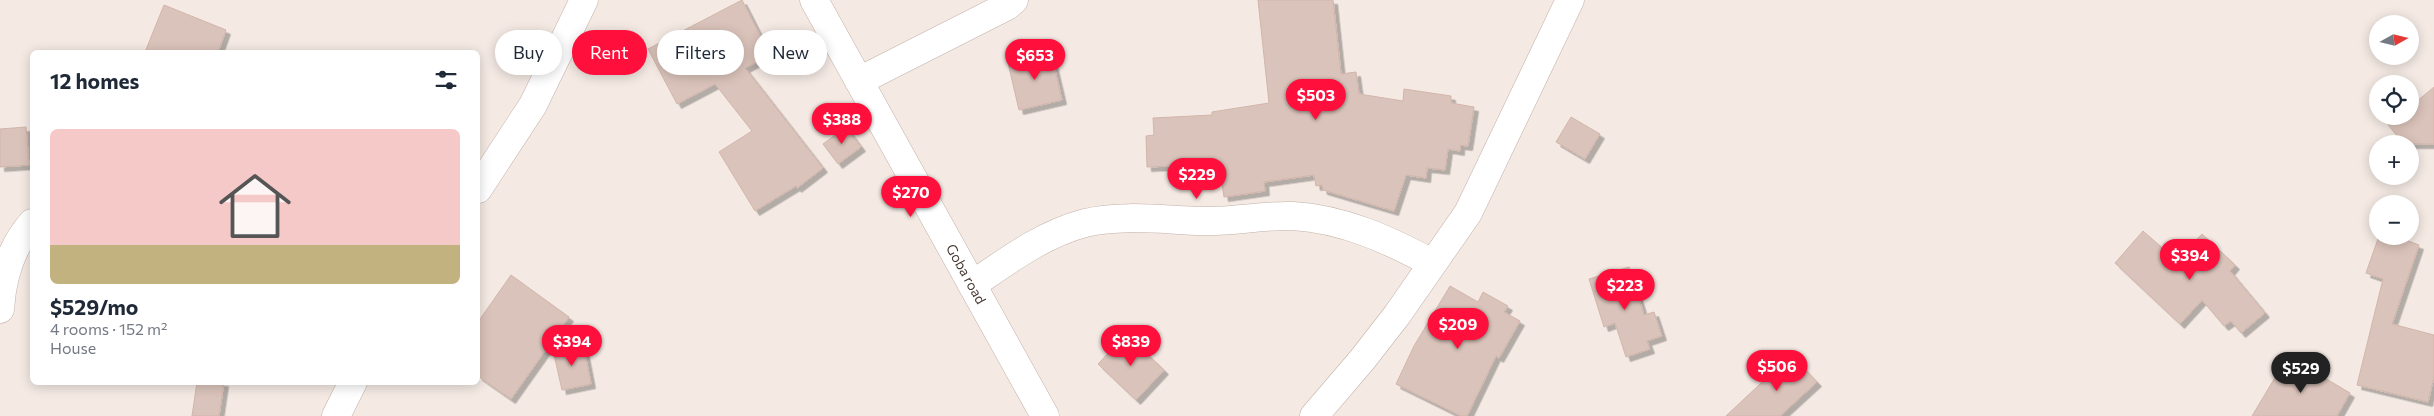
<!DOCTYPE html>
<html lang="en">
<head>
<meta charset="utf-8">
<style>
	:root { --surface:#fff; --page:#f6f6f7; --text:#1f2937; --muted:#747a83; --line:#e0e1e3; --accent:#ff0f3b }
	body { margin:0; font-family:Commissioner,sans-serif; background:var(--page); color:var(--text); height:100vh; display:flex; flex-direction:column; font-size:19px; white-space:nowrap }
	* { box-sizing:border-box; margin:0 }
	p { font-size:16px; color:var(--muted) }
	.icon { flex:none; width:28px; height:28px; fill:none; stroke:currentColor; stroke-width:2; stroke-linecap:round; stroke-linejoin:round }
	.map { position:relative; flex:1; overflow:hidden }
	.sheet { position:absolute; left:30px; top:50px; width:450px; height:335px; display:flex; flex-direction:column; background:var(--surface); border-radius:8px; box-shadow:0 2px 12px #0003 }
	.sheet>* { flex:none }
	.banner { position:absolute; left:495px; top:30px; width:475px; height:45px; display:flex; gap:10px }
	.needle { width:32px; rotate:82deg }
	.tools { position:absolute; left:2369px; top:15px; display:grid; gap:10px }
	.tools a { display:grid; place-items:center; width:50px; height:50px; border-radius:50%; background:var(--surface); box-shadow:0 2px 12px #0003; font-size:25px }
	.price { position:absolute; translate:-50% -42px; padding:0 11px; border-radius:18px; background:var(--accent); color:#fff; font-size:16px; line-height:32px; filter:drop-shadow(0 1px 2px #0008) }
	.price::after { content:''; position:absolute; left:50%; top:30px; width:15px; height:11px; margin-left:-8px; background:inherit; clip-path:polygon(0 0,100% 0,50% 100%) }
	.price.selected { background:#222; color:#fff }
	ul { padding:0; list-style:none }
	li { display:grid; align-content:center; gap:10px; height:265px; padding:0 20px }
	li+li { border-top:1px solid var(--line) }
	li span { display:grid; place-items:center; height:155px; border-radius:8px; color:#555 }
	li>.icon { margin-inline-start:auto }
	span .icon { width:90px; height:90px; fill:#fffc; stroke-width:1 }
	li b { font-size:21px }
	h2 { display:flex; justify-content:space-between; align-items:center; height:60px; padding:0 20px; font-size:21px }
	.tag { padding:0 18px; border-radius:22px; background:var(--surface); box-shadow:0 2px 12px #0003; font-size:18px; line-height:45px }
	.tag.selected { background:var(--accent); color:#fff }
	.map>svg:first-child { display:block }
</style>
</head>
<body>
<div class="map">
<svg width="2434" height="416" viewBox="0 0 2434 416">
	<defs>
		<filter id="shadow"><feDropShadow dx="4.5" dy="4.5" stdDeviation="0" flood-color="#0004"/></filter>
	</defs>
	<rect width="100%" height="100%" fill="#f4e9e3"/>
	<!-- building -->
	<g fill="#dac3ba" stroke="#d2b5aa" filter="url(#shadow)">
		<path d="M742,0L770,55L745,68L823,168L797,188L796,186L755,211L719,152L752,131L715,84L677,104L648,49Z"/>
		<path d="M1258,0H1333L1341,74L1356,72L1359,94L1403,101L1404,89L1451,96V103L1474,107L1468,146L1460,145V151L1448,149L1445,170L1427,168L1426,178L1406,175L1394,211L1323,190L1322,185L1316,186L1314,175L1264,182L1265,191L1224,197L1219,164L1147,167L1146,136L1154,135L1153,118L1212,115V112L1269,103Z"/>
		<path d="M164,5L226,30L218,52H145Z"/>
		<path d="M1051,53L1062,100L1019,110L1008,63Z"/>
		<path d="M2434,87V144H2404L2388,125L2398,116H2410V107Z"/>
		<path d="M1571,117L1600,134L1585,159L1556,142Z"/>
		<path d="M26,127L29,165L0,167V129Z"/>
		<path d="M846,127L861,147L838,164L823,144Z"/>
		<path d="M2143,231L2169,254L2172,251L2179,258L2202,234L2235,265L2230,271L2265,313L2241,333L2231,321L2224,326L2202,300L2180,324L2115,263Z"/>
		<path d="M2379,236H2395L2419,245L2392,324L2434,335V377L2428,402L2357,385L2383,279L2366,273Z"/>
		<path d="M1629,267L1644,315L1654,312L1662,336L1647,341L1650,349L1626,357L1615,323L1604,327L1589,279Z"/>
		<path d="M511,275L569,317L511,399L478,376V322Z"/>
		<path d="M1450,286L1478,302L1483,292L1508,306L1504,312L1520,321L1499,358L1496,356L1467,416H1461L1396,384L1414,346Z"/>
		<path d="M1126,334L1164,370L1136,400L1098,364Z"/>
		<path d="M583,343L591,384L562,390L553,350Z"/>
		<path d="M1791,355L1817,382L1780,416H1726Z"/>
		<path d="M2288,356L2350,393L2337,416H2252Z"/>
		<path d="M197,382H224L219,416H192Z"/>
	</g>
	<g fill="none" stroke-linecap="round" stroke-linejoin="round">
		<defs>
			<g id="minor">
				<path d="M859,81L1007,6L1014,0"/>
				<path d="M478,189L533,105L584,0"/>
				<path d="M972,285C1007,261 1043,234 1085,223C1122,214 1165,220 1202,221C1233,222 1263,215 1293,216C1344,219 1389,240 1432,263"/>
				<path d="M0,309C2,278 11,247 32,223"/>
				<path d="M336,416L353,382"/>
				<path d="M1314,416L1362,360L1397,315L1468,213L1570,0"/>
			</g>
			<path id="tertiary" d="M814,0L1045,416"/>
		</defs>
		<!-- minor casing -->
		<use href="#minor" stroke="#c3b1a8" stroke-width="29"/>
		<!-- tertiary casing -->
		<use href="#tertiary" stroke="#c3b1a8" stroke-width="29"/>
		<!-- minor -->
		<use href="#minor" stroke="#fff" stroke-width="28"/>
		<!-- tertiary -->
		<use href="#tertiary" stroke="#fff" stroke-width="28"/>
	</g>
	<g text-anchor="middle" stroke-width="5" stroke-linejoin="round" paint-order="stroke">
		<!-- street labels -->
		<g font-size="14" fill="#463833" stroke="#fff">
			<text transform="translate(966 274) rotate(61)" y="5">Goba road</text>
		</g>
	</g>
</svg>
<div class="tools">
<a><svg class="needle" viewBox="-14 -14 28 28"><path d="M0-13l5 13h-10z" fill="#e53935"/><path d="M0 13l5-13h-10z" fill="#747a83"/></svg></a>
<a><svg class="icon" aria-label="locate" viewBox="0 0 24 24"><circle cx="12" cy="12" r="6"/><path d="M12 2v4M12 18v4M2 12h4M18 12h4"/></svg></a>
<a>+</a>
<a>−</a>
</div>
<b class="price" style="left:1035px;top:81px">$653</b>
<b class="price" style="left:1316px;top:121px">$503</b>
<b class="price" style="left:842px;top:145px">$388</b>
<b class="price" style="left:1197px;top:200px">$229</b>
<b class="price" style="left:911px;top:218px">$270</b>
<b class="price" style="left:2190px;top:281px">$394</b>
<b class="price" style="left:1625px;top:311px">$223</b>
<b class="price" style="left:1458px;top:350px">$209</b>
<b class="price" style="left:572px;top:367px">$394</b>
<b class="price" style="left:1131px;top:367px">$839</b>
<b class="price" style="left:1777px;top:392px">$506</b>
<b class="price selected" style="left:2301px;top:394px">$529</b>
<div class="banner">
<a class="tag">Buy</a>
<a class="tag selected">Rent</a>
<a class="tag">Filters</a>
<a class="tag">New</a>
</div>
<section class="sheet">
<h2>12 homes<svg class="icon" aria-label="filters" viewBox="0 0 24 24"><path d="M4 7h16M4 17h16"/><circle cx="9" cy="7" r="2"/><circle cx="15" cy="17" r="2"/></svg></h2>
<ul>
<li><span style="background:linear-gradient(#f6c9c9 75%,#c2b280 0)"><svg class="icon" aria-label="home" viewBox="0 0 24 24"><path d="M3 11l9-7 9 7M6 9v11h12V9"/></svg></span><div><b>$529/mo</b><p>4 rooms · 152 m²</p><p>House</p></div></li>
</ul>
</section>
</div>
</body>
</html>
